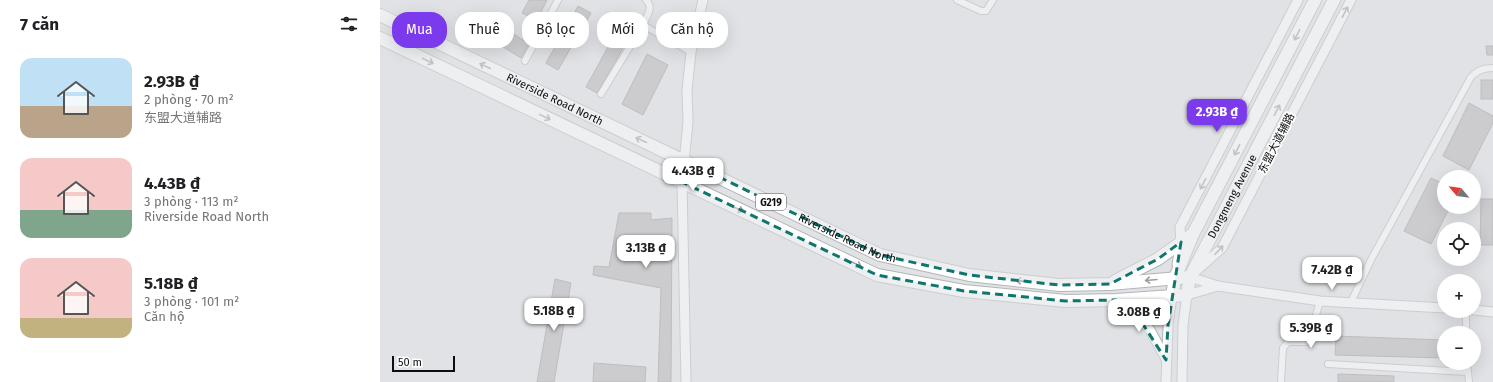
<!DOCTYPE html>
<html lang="vi">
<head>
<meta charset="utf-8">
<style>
	:root { --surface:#fff; --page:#f6f6f6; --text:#202124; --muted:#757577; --accent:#7c3aed }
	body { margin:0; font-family:"Fira Sans","Noto Sans SC",sans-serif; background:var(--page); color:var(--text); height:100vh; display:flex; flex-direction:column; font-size:15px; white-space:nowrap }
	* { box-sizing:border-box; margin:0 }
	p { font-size:13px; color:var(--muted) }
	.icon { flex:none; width:22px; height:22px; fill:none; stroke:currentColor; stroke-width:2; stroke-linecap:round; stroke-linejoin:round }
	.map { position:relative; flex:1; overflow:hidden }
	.side { display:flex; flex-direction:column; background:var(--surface); width:380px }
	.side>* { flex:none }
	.guide { position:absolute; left:12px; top:12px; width:380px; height:36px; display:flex; gap:8px }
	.needle { width:26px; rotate:299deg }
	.fabs { position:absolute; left:1057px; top:170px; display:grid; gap:8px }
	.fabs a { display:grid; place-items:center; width:44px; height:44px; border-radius:50%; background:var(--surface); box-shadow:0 4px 16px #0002; font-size:20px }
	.scale { position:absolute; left:12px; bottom:10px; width:63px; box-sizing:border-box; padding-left:4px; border:2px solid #0c0d0e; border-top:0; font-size:11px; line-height:14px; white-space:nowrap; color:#0c0d0e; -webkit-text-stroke:3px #fff; paint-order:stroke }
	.price { position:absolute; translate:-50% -34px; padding:0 9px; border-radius:8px; background:#fff; color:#222; font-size:13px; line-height:26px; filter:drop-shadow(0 1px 2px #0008) }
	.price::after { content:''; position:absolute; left:50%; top:24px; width:12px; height:9px; margin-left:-6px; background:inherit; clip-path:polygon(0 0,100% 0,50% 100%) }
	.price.selected { background:var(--accent); color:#fff }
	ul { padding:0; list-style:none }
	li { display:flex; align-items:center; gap:12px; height:100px; padding:0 20px }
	li span { display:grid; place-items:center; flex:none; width:112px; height:80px; border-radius:12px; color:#555 }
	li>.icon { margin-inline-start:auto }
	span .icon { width:48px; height:48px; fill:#fffc; stroke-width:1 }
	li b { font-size:17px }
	h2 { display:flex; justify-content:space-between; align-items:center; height:48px; padding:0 20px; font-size:17px }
	.chip { padding:0 14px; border-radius:16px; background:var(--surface); box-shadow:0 4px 16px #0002; font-size:14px; line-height:36px }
	.chip.selected { background:var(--accent); color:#fff }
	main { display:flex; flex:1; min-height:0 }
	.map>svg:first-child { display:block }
</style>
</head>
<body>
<main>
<section class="side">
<h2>7 căn<svg class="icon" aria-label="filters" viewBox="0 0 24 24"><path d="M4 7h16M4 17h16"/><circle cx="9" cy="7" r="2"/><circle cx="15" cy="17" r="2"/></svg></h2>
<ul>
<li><span style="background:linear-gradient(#bfe0f5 60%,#b9a48a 0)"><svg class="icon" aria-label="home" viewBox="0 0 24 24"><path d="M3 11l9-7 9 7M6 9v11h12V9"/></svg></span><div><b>2.93B ₫</b><p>2 phòng · 70 m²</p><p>东盟大道辅路</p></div></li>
<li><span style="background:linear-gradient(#f6c9c9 65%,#7fa58c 0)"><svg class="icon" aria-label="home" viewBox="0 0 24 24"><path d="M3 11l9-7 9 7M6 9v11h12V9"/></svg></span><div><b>4.43B ₫</b><p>3 phòng · 113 m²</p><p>Riverside Road North</p></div></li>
<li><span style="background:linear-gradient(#f6c9c9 75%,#c2b280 0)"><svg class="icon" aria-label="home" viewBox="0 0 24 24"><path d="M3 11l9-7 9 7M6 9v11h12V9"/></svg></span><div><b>5.18B ₫</b><p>3 phòng · 101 m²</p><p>Căn hộ</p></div></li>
</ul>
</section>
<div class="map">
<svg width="1113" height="382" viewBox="0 0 1113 382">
	<rect width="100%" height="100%" fill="#e0e2e5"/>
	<!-- building -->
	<g fill="#b3afb1" stroke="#949193">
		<path d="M149,0H167L157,20L142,13Z"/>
		<path d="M198,6L211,13L178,70L166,63Z"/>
		<path d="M238,29L250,36L217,93L206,87Z"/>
		<path d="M129,31L149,44L141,58L120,45Z"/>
		<path d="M1106,46H1113V55H1107Z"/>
		<path d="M267,54L288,65L263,115L242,104Z"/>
		<rect x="1101" y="80" width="12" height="19"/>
		<path d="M1089,103L1113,116V123L1089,170L1063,156Z"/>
		<path d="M1051,178L1064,184V207H1070L1051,244L1024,231Z"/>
		<path d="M1101,199H1113V245H1100Z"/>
		<path d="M239,213H271V220L292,218L291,382H278L281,288L213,275L214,266L229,267Z"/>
		<path d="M175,279L191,283L174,382H157Z"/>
		<path d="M956,336L1064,340V358L955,355Z"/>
		<path d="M214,363L266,367L265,382H213Z"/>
		<path d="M958,374L1014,376V382H958Z"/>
	</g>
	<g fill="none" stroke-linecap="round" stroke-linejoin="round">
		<defs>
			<g id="street">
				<path d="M266,0C274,7 267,16 263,25L311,52"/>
				<path d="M577,0L601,11H606L613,0"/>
				<path d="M145,61L178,0"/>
				<path d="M221,94L263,25"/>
				<path d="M971,302L992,258L1091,77C1098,70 1103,68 1113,68"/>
				<path d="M1086,311V333"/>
				<path d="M1087,363L1089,382"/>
				<path d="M948,364L1087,372"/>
				<path d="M901,382L903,348L908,342H926L929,340L940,301"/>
			</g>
			<g id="secondary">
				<path d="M797,264L801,242L800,227L918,0"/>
				<path d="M814,273L842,248L971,0"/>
				<path d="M838,286L940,301L1064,308"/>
				<path d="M736,300L757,315L770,330L786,359"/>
				<path d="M1094,310L1113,312"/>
				<path d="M306,382L302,182L308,122L307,90L311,52L323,0"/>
				<path d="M786,382L788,325L792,296"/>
				<path d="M802,382L803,325L807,295L838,286L810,277"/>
			</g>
			<g id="highway">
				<path id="s1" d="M0,15L500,255L589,275L679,285L730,284L810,277"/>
				<path id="s2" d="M0,38L497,275L584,291L686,301L736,300L807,295L810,277L954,0"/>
				<path d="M735,281L778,259L813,234"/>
				<path d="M792,296L795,278L813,234L935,0"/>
			</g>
		</defs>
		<!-- street casing -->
		<use href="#street" stroke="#b3b5b8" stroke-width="8"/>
		<!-- secondary casing -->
		<use href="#secondary" stroke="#b3b5b8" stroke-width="11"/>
		<!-- highway casing -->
		<use href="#highway" stroke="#b3b5b8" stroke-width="14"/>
		<!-- street -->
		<use href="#street" stroke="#fff" stroke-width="6"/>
		<!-- secondary -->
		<use href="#secondary" stroke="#fff" stroke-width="9"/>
		<!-- highway -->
		<use href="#highway" stroke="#fff" stroke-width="12"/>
	</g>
	<!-- one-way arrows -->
	<defs><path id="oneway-shaft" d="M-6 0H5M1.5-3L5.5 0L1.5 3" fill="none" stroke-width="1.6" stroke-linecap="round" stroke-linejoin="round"/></defs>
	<g stroke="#9e9e9f">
		<use href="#oneway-shaft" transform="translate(965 12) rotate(-63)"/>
		<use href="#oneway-shaft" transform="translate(917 35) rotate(117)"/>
		<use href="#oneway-shaft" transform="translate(48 61) rotate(26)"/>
		<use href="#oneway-shaft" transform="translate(105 66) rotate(-155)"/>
		<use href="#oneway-shaft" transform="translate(897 110) rotate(-63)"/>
		<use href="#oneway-shaft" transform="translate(165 117) rotate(26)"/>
		<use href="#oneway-shaft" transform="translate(261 140) rotate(-155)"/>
		<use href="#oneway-shaft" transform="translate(857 150) rotate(117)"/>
		<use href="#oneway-shaft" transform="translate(823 184) rotate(117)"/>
		<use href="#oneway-shaft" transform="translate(358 209) rotate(25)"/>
		<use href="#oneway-shaft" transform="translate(839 250) rotate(-47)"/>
		<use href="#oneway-shaft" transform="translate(476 264) rotate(25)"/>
		<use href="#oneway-shaft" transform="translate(771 280) rotate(175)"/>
		<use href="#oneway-shaft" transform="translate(642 281) rotate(-174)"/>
	</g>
	<!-- marked area -->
	<path d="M0 0H1113V382H0ZM304,160L500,255L589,275L679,285L730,284L778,259L801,242L788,325L786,360L757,315L736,300L686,301L584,291L497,275L302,182Z" fill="#e0e2e5" fill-opacity=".55" fill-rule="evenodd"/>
	<path fill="none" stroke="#0f766e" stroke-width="3" stroke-dasharray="8 5" stroke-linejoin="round" d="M304,160L500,255L589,275L679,285L730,284L778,259L801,242L788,325L786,360L757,315L736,300L686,301L584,291L497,275L302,182Z"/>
	<g text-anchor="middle" stroke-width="3.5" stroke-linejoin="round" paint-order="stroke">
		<!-- shield labels -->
		<rect fill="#fff" stroke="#555656" stroke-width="1" x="376" y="194" width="30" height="16" rx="3"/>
		<g font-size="10" font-weight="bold" fill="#0c0d0e">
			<text x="391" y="206">G219</text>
		</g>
		<!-- street labels -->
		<g font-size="11" fill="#0c0d0e" stroke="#fff">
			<text dy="4" stroke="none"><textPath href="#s1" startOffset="194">Riverside Road North</textPath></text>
			<text transform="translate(896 143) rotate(-63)" y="4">东盟大道辅路</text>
			<text dy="4" stroke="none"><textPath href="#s2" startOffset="972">Dongmeng Avenue</textPath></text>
			<text dy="4" stroke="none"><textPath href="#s1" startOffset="518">Riverside Road North</textPath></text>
		</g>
	</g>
</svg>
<div class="fabs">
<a><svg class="needle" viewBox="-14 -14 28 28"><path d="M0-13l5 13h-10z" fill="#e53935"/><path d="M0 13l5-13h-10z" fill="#757577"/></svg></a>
<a><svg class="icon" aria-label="locate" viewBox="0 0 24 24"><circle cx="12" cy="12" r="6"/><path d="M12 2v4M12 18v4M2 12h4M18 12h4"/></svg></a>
<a>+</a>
<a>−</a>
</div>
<div class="scale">50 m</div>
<b class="price selected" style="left:837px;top:133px">2.93B ₫</b>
<b class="price" style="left:313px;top:192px">4.43B ₫</b>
<b class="price" style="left:266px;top:269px">3.13B ₫</b>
<b class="price" style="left:952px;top:291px">7.42B ₫</b>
<b class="price" style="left:174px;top:332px">5.18B ₫</b>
<b class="price" style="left:759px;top:333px">3.08B ₫</b>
<b class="price" style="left:931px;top:349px">5.39B ₫</b>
<div class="guide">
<a class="chip selected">Mua</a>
<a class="chip">Thuê</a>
<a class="chip">Bộ lọc</a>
<a class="chip">Mới</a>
<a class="chip">Căn hộ</a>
</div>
</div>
</main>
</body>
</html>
